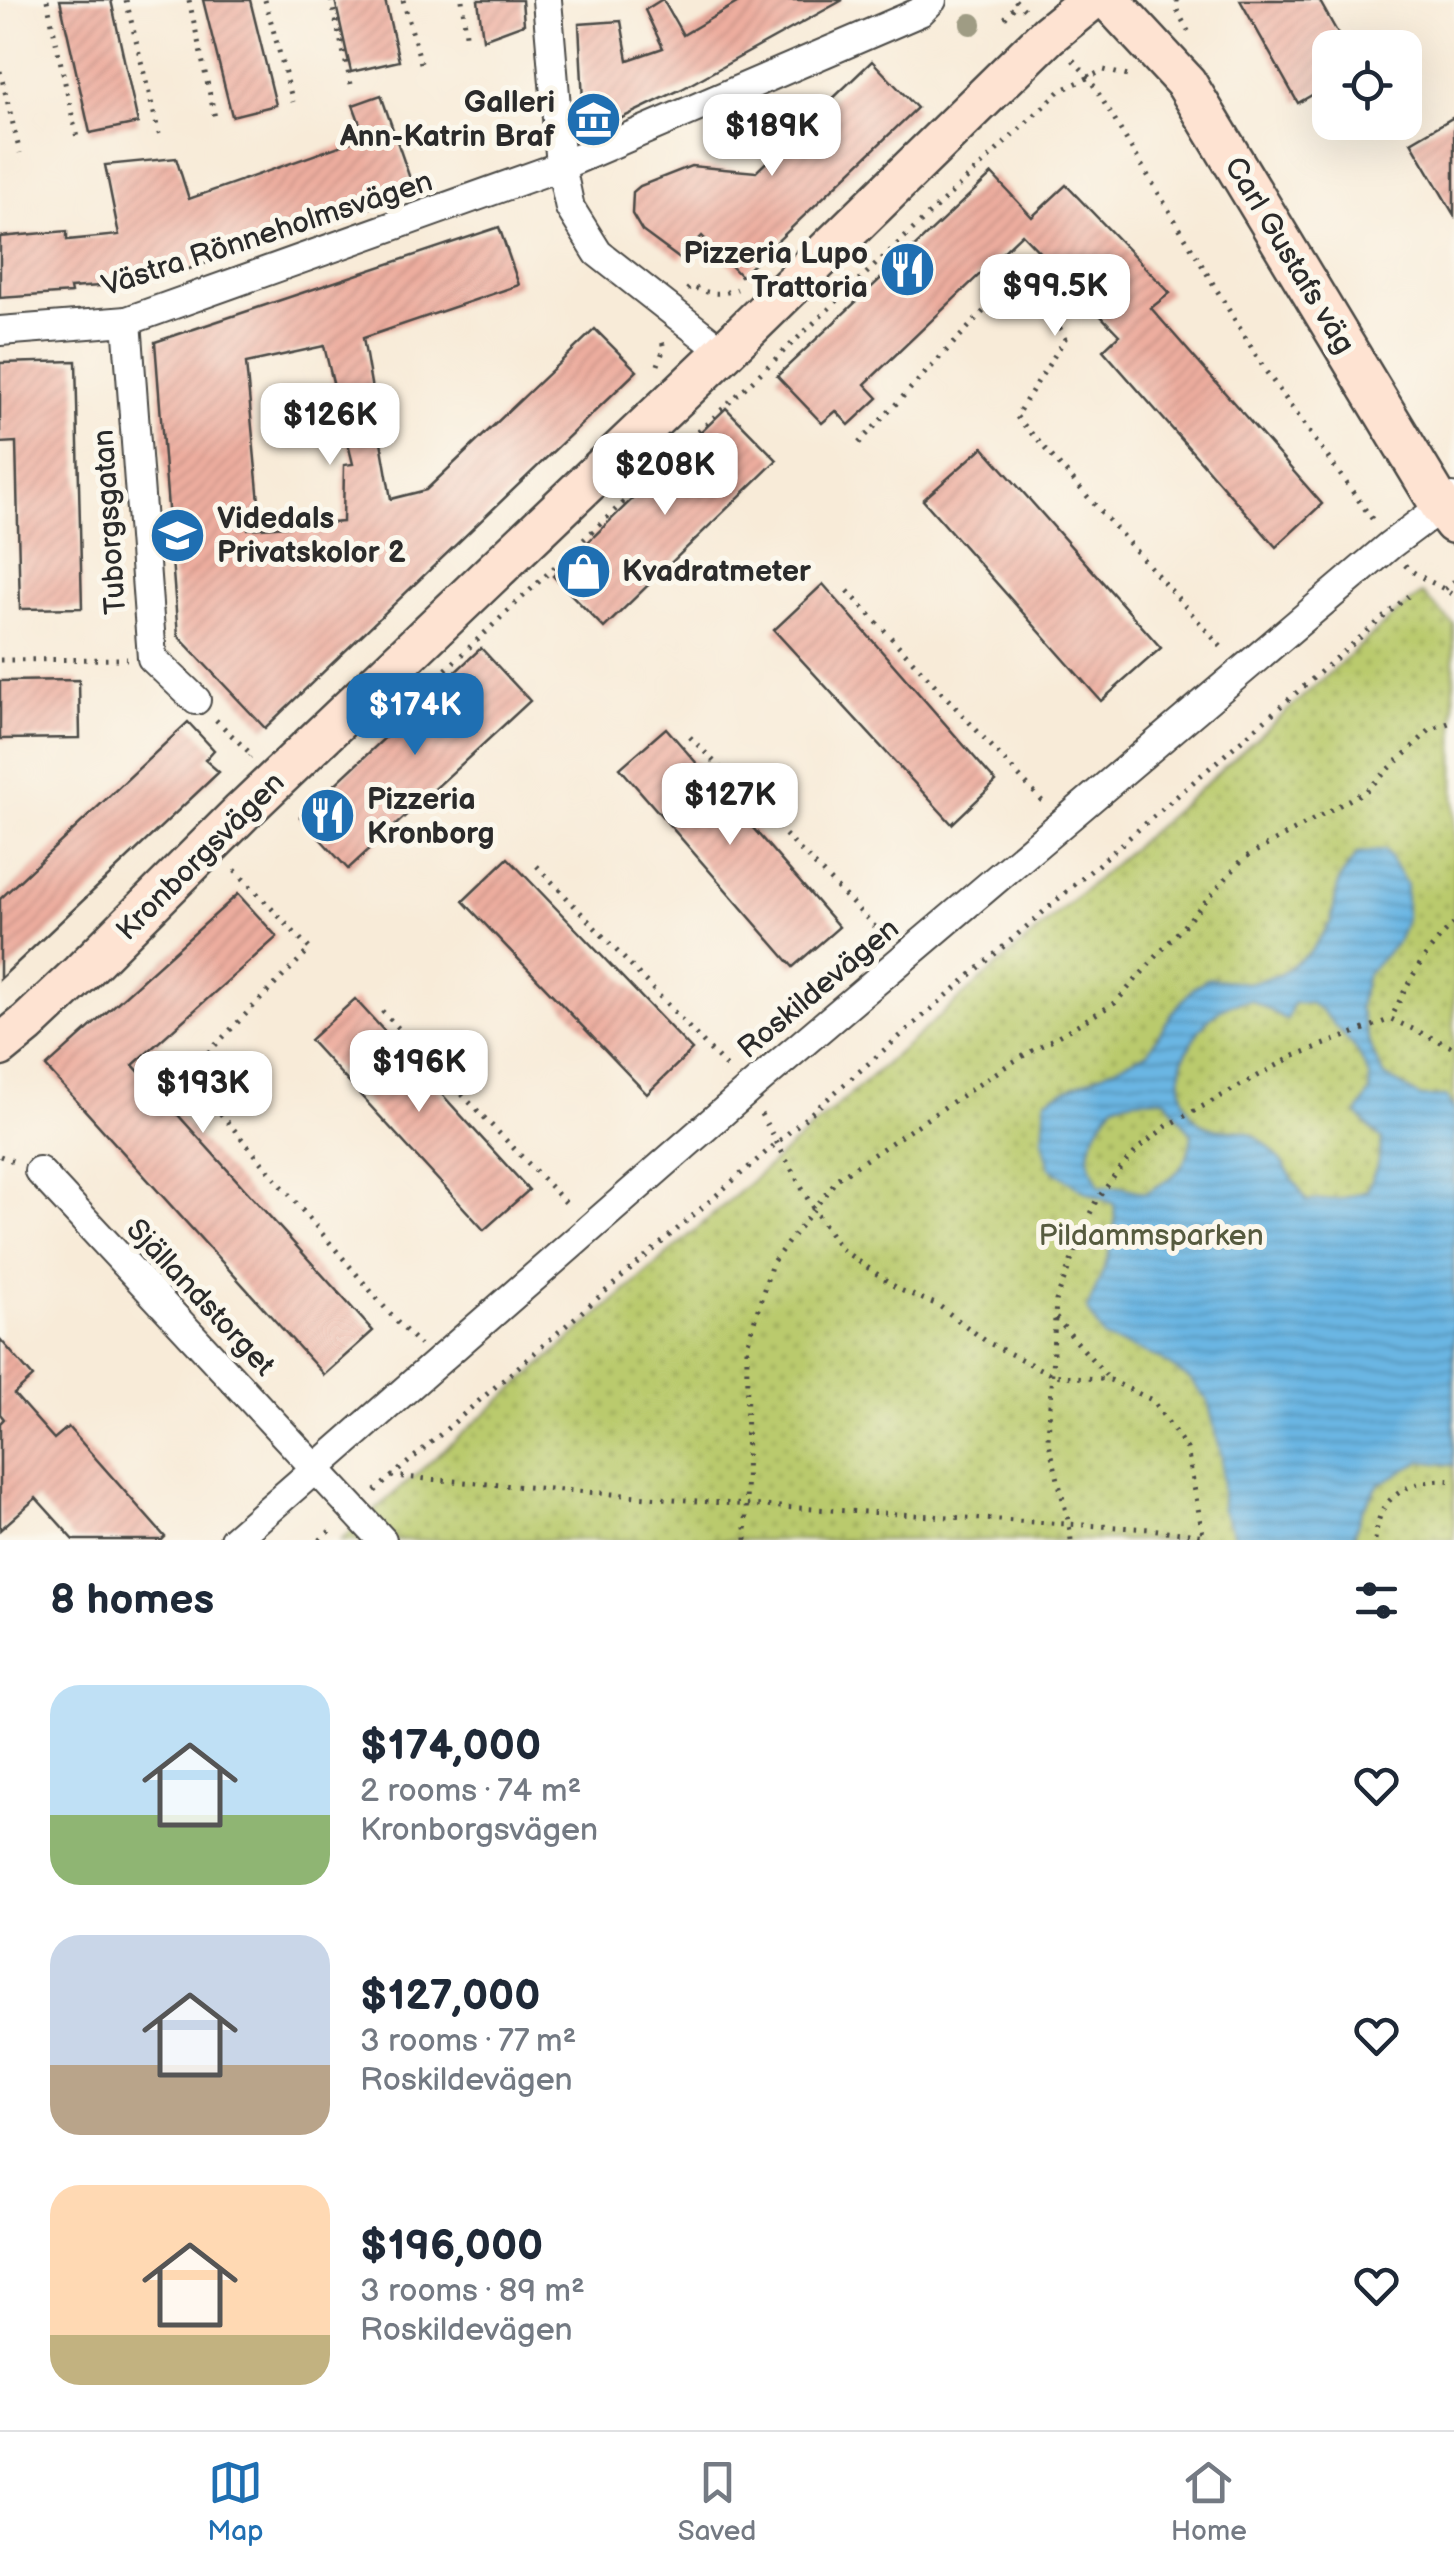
<!DOCTYPE html>
<html lang="en">
<head>
<meta charset="utf-8">
<style>
	:root { --surface:#fff; --page:#f6f6f7; --text:#1f2937; --muted:#747a83; --line:#e0e1e3; --accent:#1f6fb2 }
	body { margin:0; font-family:"Balsamiq Sans",sans-serif; background:var(--page); color:var(--text); height:100vh; display:flex; flex-direction:column; font-size:38px; white-space:nowrap }
	* { box-sizing:border-box; margin:0 }
	p { font-size:32px; color:var(--muted) }
	.icon { flex:none; width:55px; height:55px; fill:none; stroke:currentColor; stroke-width:2; stroke-linecap:round; stroke-linejoin:round }
	.map { position:relative; height:1540px; overflow:hidden }
	.panel { display:flex; flex-direction:column; background:var(--surface); flex:1 }
	.panel>* { flex:none }
	.tools { position:absolute; left:1312px; top:30px; display:grid; gap:20px }
	.tools a { display:grid; place-items:center; width:110px; height:110px; border-radius:20px; background:var(--surface); box-shadow:0 10px 40px #0002; font-size:50px }
	.price { position:absolute; translate:-50% -85px; padding:0 22px; border-radius:20px; background:#fff; color:#222; font-size:32px; line-height:65px; filter:drop-shadow(0 2px 5px #0008) }
	.price::after { content:''; position:absolute; left:50%; top:60px; width:30px; height:22px; margin-left:-15px; background:inherit; clip-path:polygon(0 0,100% 0,50% 100%) }
	.price.active { background:var(--accent); color:#fff }
	ul { padding:0; list-style:none }
	li { display:flex; align-items:center; gap:30px; height:250px; padding:0 50px }
	li span { display:grid; place-items:center; flex:none; width:280px; height:200px; border-radius:30px; color:#555 }
	li>.icon { margin-inline-start:auto }
	span .icon { width:120px; height:120px; fill:#fffc; stroke-width:1 }
	li b { font-size:42px }
	h2 { display:flex; justify-content:space-between; align-items:center; height:120px; padding:0 50px; font-size:42px }
	.dock { display:flex; justify-content:space-around; align-items:center; height:140px; border-top:2px solid var(--line); background:var(--surface); font-size:28px; color:var(--muted) }
	.dock a { display:grid; justify-items:center; gap:5px }
	.dock .active { color:var(--accent) }
	.map>svg:first-child { display:block }
</style>
</head>
<body>
<div class="map">
<svg width="1454" height="1540" viewBox="0 0 1454 1540">
	<defs>
		<pattern id="park-dots" width="8" height="8" patternUnits="userSpaceOnUse" patternTransform="scale(2.5)"><rect width="8" height="8" fill="#baca6d"/><path d="M2 2h.1M6 6h.1" fill="none" stroke="#97a45a" stroke-width="1.8" stroke-linecap="round"/></pattern>
		<pattern id="water-rules" width="6" height="5" patternUnits="userSpaceOnUse" patternTransform="scale(2.5)"><rect width="6" height="5" fill="#6ab6e3"/><path d="M0 2.5h6" fill="none" stroke="#5794b8"/></pattern>
		<pattern id="building-hatch" width="6" height="6" patternUnits="userSpaceOnUse" patternTransform="scale(2.5)"><rect width="6" height="6" fill="#edad9f"/><path d="M-1 1l2-2M0 6l6-6M5 7l2-2" fill="none" stroke="#cb9589"/></pattern>
	</defs>
	<rect width="100%" height="100%" fill="#fbf7ec"/>
	<filter id="ink" filterUnits="userSpaceOnUse"><feTurbulence type="fractalNoise" baseFrequency=".01" numOctaves="2"/><feDisplacementMap in="SourceGraphic" scale="20" xChannelSelector="R" yChannelSelector="G"/><feConvolveMatrix kernelMatrix="1 2 1 2 8 2 1 2 1" color-interpolation-filters="sRGB"/></filter>
	<filter id="wash" filterUnits="userSpaceOnUse"><feTurbulence type="fractalNoise" baseFrequency=".0048" numOctaves="4" result="noise"/><feDisplacementMap in="SourceGraphic" scale="40" xChannelSelector="R" yChannelSelector="G"/><feGaussianBlur stdDeviation="2.25" result="paint"/><feColorMatrix in="noise" values="0 0 0 0 0 0 0 0 0 0 0 0 0 0 0 0 0 1.4 0 .05"/><feComposite in="paint" operator="in"/></filter>
	<g filter="url(#wash)">
		<rect width="100%" height="100%" fill="#f8ebd8"/>
		<!-- park -->
		<path fill="url(#park-dots)" stroke="#727a4c" stroke-width="2.5" d="M1422,594L1454,625V1540H341L1202,787L1392,617Z"/>
		<!-- water -->
		<path fill="url(#water-rules)" stroke="#4a7087" stroke-width="2.5" fill-rule="evenodd" d="M1385,850L1406,884V918L1397,942L1367,974L1359,1007L1372,1052L1385,1076L1421,1097H1447L1454,1111V1465L1422,1461L1379,1484L1361,1512L1353,1540H1236L1222,1508V1458L1208,1401L1190,1380L1159,1358L1104,1338L1087,1309C1101,1276 1119,1240 1114,1204L1084,1191L1050,1168L1043,1140L1046,1099L1148,1052L1172,1013L1193,988L1208,978L1247,983L1279,975L1311,951L1331,922L1339,880L1357,854ZM1251,1000L1287,1020L1293,1003H1310L1322,1011L1358,1052L1369,1076L1370,1092L1357,1114L1382,1140L1378,1163L1367,1191L1342,1199L1307,1201C1292,1179 1278,1149 1253,1135C1240,1127 1221,1132 1207,1126C1184,1118 1175,1079 1184,1058C1186,1051 1192,1044 1195,1037C1208,1015 1225,1002 1251,1000ZM1165,1098L1192,1134C1189,1168 1174,1178 1145,1193L1122,1187L1099,1186C1097,1177 1092,1171 1090,1163C1085,1142 1103,1119 1114,1103L1136,1099Z"/>
		<g id="blocks">
			<!-- building -->
			<g fill="url(#building-hatch)" fill-rule="evenodd">
				<path d="M60,0H111L138,123L90,133Z"/>
				<path d="M203,0H250L276,105L232,116Z"/>
				<path d="M335,0H385L399,61L351,72Z"/>
				<path d="M478,0H522L524,24L483,39Z"/>
				<path d="M661,0H663L683,35L742,0H843L682,89L599,129L584,121L579,24L621,21L628,60L663,48L645,10Z"/>
				<path d="M1240,0H1319L1346,48H1330V90L1321,95L1319,91L1298,103Z"/>
				<path d="M872,61L917,108L741,276L702,236L680,259L642,231L632,214L633,192L640,186L691,166L756,172Z"/>
				<path d="M381,95L415,193L162,278L131,284L70,288L71,293L0,298V237L67,231V240L119,235L105,165L176,158L189,199L365,137L353,105Z"/>
				<path d="M1454,117V215L1411,142Z"/>
				<path d="M992,174L1032,217L1066,185L1170,293L1151,308L1322,504L1276,547L1103,350L1119,335L1022,234L865,384L878,398L849,425L836,411L822,423L777,376Z"/>
				<path d="M499,227L519,285L363,338L391,499L426,490L595,329L637,371L265,728L178,636L155,342ZM324,346L353,464L344,465L343,522L248,529L246,515L260,513L246,363Z"/>
				<path d="M76,361L82,608L20,609L16,442L0,443V363Z"/>
				<path d="M726,408L777,460L604,628L553,576Z"/>
				<path d="M983,447L1161,648L1101,701L923,500Z"/>
				<path d="M823,584L996,782L952,824L774,630Z"/>
				<path d="M481,648L530,701L348,869L300,817Z"/>
				<path d="M79,680L80,738L0,739V681Z"/>
				<path d="M188,722L214,750L205,760L219,772L0,979V899Z"/>
				<path d="M666,728L839,927L793,967L620,768Z"/>
				<path d="M508,858L692,1050L647,1094L463,901Z"/>
				<path d="M238,894L277,937L133,1065L373,1331L324,1375L46,1067Z"/>
				<path d="M355,999L529,1190L484,1230L310,1040Z"/>
				<path d="M0,1339L33,1377L14,1394L54,1439L68,1427L165,1537L162,1540H74L36,1498L0,1530V1423L4,1419L0,1414Z"/>
			</g>
		</g>
	</g>
	<g filter="url(#ink)">
		<use href="#blocks" fill-opacity="0" stroke="#4a4845" stroke-width="2.5"/>
		<g fill="none" stroke-linecap="round" stroke-linejoin="round">
			<defs>
				<g id="street">
					<path d="M547,0L561,166L570,208L598,253L724,352"/>
					<path d="M127,321L152,658L196,700"/>
					<path d="M0,331L127,321L561,166L920,12L932,0"/>
					<path d="M39,1171L382,1540"/>
					<path d="M234,1540L748,1090L1390,545L1453,498"/>
				</g>
				<g id="secondary">
					<path d="M1109,0L1186,83L1441,506L1454,523"/>
					<path d="M0,1046L27,1024L81,973L242,812L724,352L1048,35L1091,0"/>
				</g>
			</defs>
			<!-- street casing -->
			<use href="#street" stroke="#4a4845" stroke-width="32"/>
			<!-- secondary casing -->
			<use href="#secondary" stroke="#4a4845" stroke-width="45"/>
			<!-- path -->
			<g stroke="#4a4845" stroke-width="5" stroke-dasharray="2.5 8" stroke-linecap="butt">
				<path d="M47,0L77,138"/>
				<path d="M126,0L159,134"/>
				<path d="M189,0L216,122"/>
				<path d="M265,0L293,102"/>
				<path d="M331,0L351,84"/>
				<path d="M403,0L421,63"/>
				<path d="M462,0L466,34"/>
				<path d="M1015,0L1027,12"/>
				<path d="M1177,0V10L1189,33"/>
				<path d="M1005,18L1018,3"/>
				<path d="M1073,60L1088,76L1265,370L1375,523"/>
				<path d="M0,71L20,153"/>
				<path d="M687,290L691,286C708,294 719,296 737,289"/>
				<path d="M658,365L664,348L661,338"/>
				<path d="M859,443L1018,275L1037,279L1065,339L1016,416L1223,649"/>
				<path d="M1405,565C1419,579 1438,583 1454,596"/>
				<path d="M1445,589L1454,581"/>
				<path d="M848,591L1043,802"/>
				<path d="M0,660L127,659"/>
				<path d="M423,691L1060,91L1104,70L1128,76L1132,72"/>
				<path d="M216,720L252,755L250,757"/>
				<path d="M690,737L885,937"/>
				<path d="M537,866L728,1069"/>
				<path d="M235,870L310,949L187,1074L397,1322L420,1345"/>
				<path d="M1454,924C1424,951 1408,982 1391,1019L1454,1048"/>
				<path d="M382,1011L571,1208"/>
				<path d="M761,1114L814,1210L841,1249L900,1290L938,1305L987,1342L1052,1375L1110,1380L1152,1400L1187,1449L1204,1540"/>
				<path d="M0,1156L13,1161"/>
				<path d="M1056,1318L1110,1380"/>
				<path d="M391,1476L747,1505L1150,1529L1205,1536"/>
				<path d="M375,1491L1408,596"/>
				<path d="M320,1540L333,1528"/>
				<path d="M746,1540L747,1345L772,1263L838,1178L1011,1063L1115,1003L1244,858L1367,790L1430,730L1454,721"/>
				<path d="M1071,1540L1069,1524L1048,1439L1056,1301L1086,1222L1096,1201L1116,1174L1140,1147L1167,1126L1294,1056L1391,1019"/>
				<path d="M1375,1540C1376,1532 1377,1524 1380,1516C1390,1488 1427,1477 1454,1481"/>
			</g>
			<!-- street -->
			<use href="#street" stroke="#fff" stroke-width="28"/>
			<!-- secondary -->
			<use href="#secondary" stroke="#fee3d2" stroke-width="40"/>
		</g>
		<!-- trees -->
		<circle fill="#9f9c84" cx="971" cy="24" r="11"/>
	</g>
	<!-- icons -->
	<defs>
		<symbol id="museum-disc" viewBox="-11 -11 22 22"><circle r="9.5" fill="#1f6fb2" stroke="#fbf7ec"/><path d="M0-6L6-3V-2H-6V-3ZM-5-1h2V3h-2ZM-1-1h2V3h-2ZM3-1h2V3H3ZM-6 4H6V6H-6Z" fill="#fff"/></symbol>
		<symbol id="restaurant-disc" viewBox="-11 -11 22 22"><circle r="9.5" fill="#1f6fb2" stroke="#fbf7ec"/><path d="M-5-6h1v4h1v-4h1v4h1v-4h1v5L-1.5 .5V6h-2V.5L-5-1ZM5-6V6H3V1.5H1.5Q1.5-4 5-6Z" fill="#fff"/></symbol>
		<symbol id="school-disc" viewBox="-11 -11 22 22"><circle r="9.5" fill="#1f6fb2" stroke="#fbf7ec"/><path d="M0-5L7-2L0 1L-7-2ZM-4 1L0 2.5L4 1V4Q0 6-4 4Z" fill="#fff"/></symbol>
		<symbol id="shop-disc" viewBox="-11 -11 22 22"><circle r="9.5" fill="#1f6fb2" stroke="#fbf7ec"/><path d="M-5-2.5h2.3a2.7 3.5 0 0 1 5.4 0H5L5.5 6h-11ZM-1.5-2.5h3a1.5 2.3 0 0 0-3 0Z" fill="#fff"/></symbol>
	</defs>
	<g fill-rule="evenodd">
		<use href="#museum-disc" x="562" y="88" width="63" height="63"/>
		<use href="#restaurant-disc" x="876" y="238" width="63" height="63"/>
		<use href="#school-disc" x="146" y="504" width="63" height="63"/>
		<use href="#shop-disc" x="552" y="540" width="63" height="63"/>
		<use href="#restaurant-disc" x="296" y="784" width="63" height="63"/>
	</g>
	<g text-anchor="middle" stroke-width="10" stroke-linejoin="round" paint-order="stroke">
		<!-- poi labels -->
		<g font-size="30" font-weight="bold" fill="#2b2b2b" stroke="#fbf7ec" text-anchor="start">
			<text x="555" y="112" text-anchor="end">Galleri<tspan x="555" dy="34">Ann-Katrin Braf</tspan></text>
			<text x="868" y="263" text-anchor="end">Pizzeria Lupo<tspan x="868" dy="34">Trattoria</tspan></text>
			<text x="217" y="528">Videdals<tspan x="217" dy="34">Privatskolor 2</tspan></text>
			<text x="622" y="581">Kvadratmeter</text>
			<text x="367" y="809">Pizzeria<tspan x="367" dy="34">Kronborg</tspan></text>
		</g>
		<!-- street labels -->
		<g font-size="30" fill="#2b2b2b" stroke="#fbf7ec">
			<text transform="translate(267 233) rotate(-18)" y="10">Västra Rönneholmsvägen</text>
			<text transform="translate(1290 255) rotate(59)" y="10">Carl Gustafs väg</text>
			<text transform="translate(109 522) rotate(-94)" y="10">Tuborgsgatan</text>
			<text transform="translate(200 856) rotate(-45)" y="10">Kronborgsvägen</text>
			<text transform="translate(818 988) rotate(-40)" y="10">Roskildevägen</text>
			<text transform="translate(201 1297) rotate(47)" y="10">Själlandstorget</text>
		</g>
		<!-- park labels -->
		<g font-size="30" fill="#565b3f" stroke="#fbf7ec">
			<text x="1151" y="1245">Pildammsparken</text>
		</g>
	</g>
</svg>
<div class="tools">
<a><svg class="icon" aria-label="locate" viewBox="0 0 24 24"><circle cx="12" cy="12" r="6"/><path d="M12 2v4M12 18v4M2 12h4M18 12h4"/></svg></a>
</div>
<b class="price" style="left:772px;top:179px">$189K</b>
<b class="price" style="left:1055px;top:339px">$99.5K</b>
<b class="price" style="left:330px;top:468px">$126K</b>
<b class="price" style="left:665px;top:518px">$208K</b>
<b class="price active" style="left:415px;top:758px">$174K</b>
<b class="price" style="left:730px;top:848px">$127K</b>
<b class="price" style="left:419px;top:1115px">$196K</b>
<b class="price" style="left:203px;top:1136px">$193K</b>
</div>
<section class="panel">
<h2>8 homes<svg class="icon" aria-label="filters" viewBox="0 0 24 24"><path d="M4 7h16M4 17h16"/><circle cx="9" cy="7" r="2"/><circle cx="15" cy="17" r="2"/></svg></h2>
<ul>
<li><span style="background:linear-gradient(#bfe0f5 65%,#8fb573 0)"><svg class="icon" aria-label="home" viewBox="0 0 24 24"><path d="M3 11l9-7 9 7M6 9v11h12V9"/></svg></span><div><b>$174,000</b><p>2 rooms · 74 m²</p><p>Kronborgsvägen</p></div><svg class="icon" aria-label="heart" viewBox="0 0 24 24"><path d="M12 20l-8-8c-3-5 5-10 8-4 3-6 11-1 8 4z"/></svg></li>
<li><span style="background:linear-gradient(#c9d6e8 65%,#b9a48a 0)"><svg class="icon" aria-label="home" viewBox="0 0 24 24"><path d="M3 11l9-7 9 7M6 9v11h12V9"/></svg></span><div><b>$127,000</b><p>3 rooms · 77 m²</p><p>Roskildevägen</p></div><svg class="icon" aria-label="heart" viewBox="0 0 24 24"><path d="M12 20l-8-8c-3-5 5-10 8-4 3-6 11-1 8 4z"/></svg></li>
<li><span style="background:linear-gradient(#ffd9b3 75%,#c2b280 0)"><svg class="icon" aria-label="home" viewBox="0 0 24 24"><path d="M3 11l9-7 9 7M6 9v11h12V9"/></svg></span><div><b>$196,000</b><p>3 rooms · 89 m²</p><p>Roskildevägen</p></div><svg class="icon" aria-label="heart" viewBox="0 0 24 24"><path d="M12 20l-8-8c-3-5 5-10 8-4 3-6 11-1 8 4z"/></svg></li>
</ul>
</section>
<nav class="dock">
<a class="active"><svg class="icon" aria-label="map" viewBox="0 0 24 24"><path d="M3 6l6-2 6 2 6-2v14l-6 2-6-2-6 2zM9 4v14M15 6v14"/></svg>Map</a>
<a><svg class="icon" aria-label="saved" viewBox="0 0 24 24"><path d="M7 4h10v16l-5-4-5 4z"/></svg>Saved</a>
<a><svg class="icon" aria-label="home" viewBox="0 0 24 24"><path d="M3 11l9-7 9 7M6 9v11h12V9"/></svg>Home</a>
</nav>
</body>
</html>
